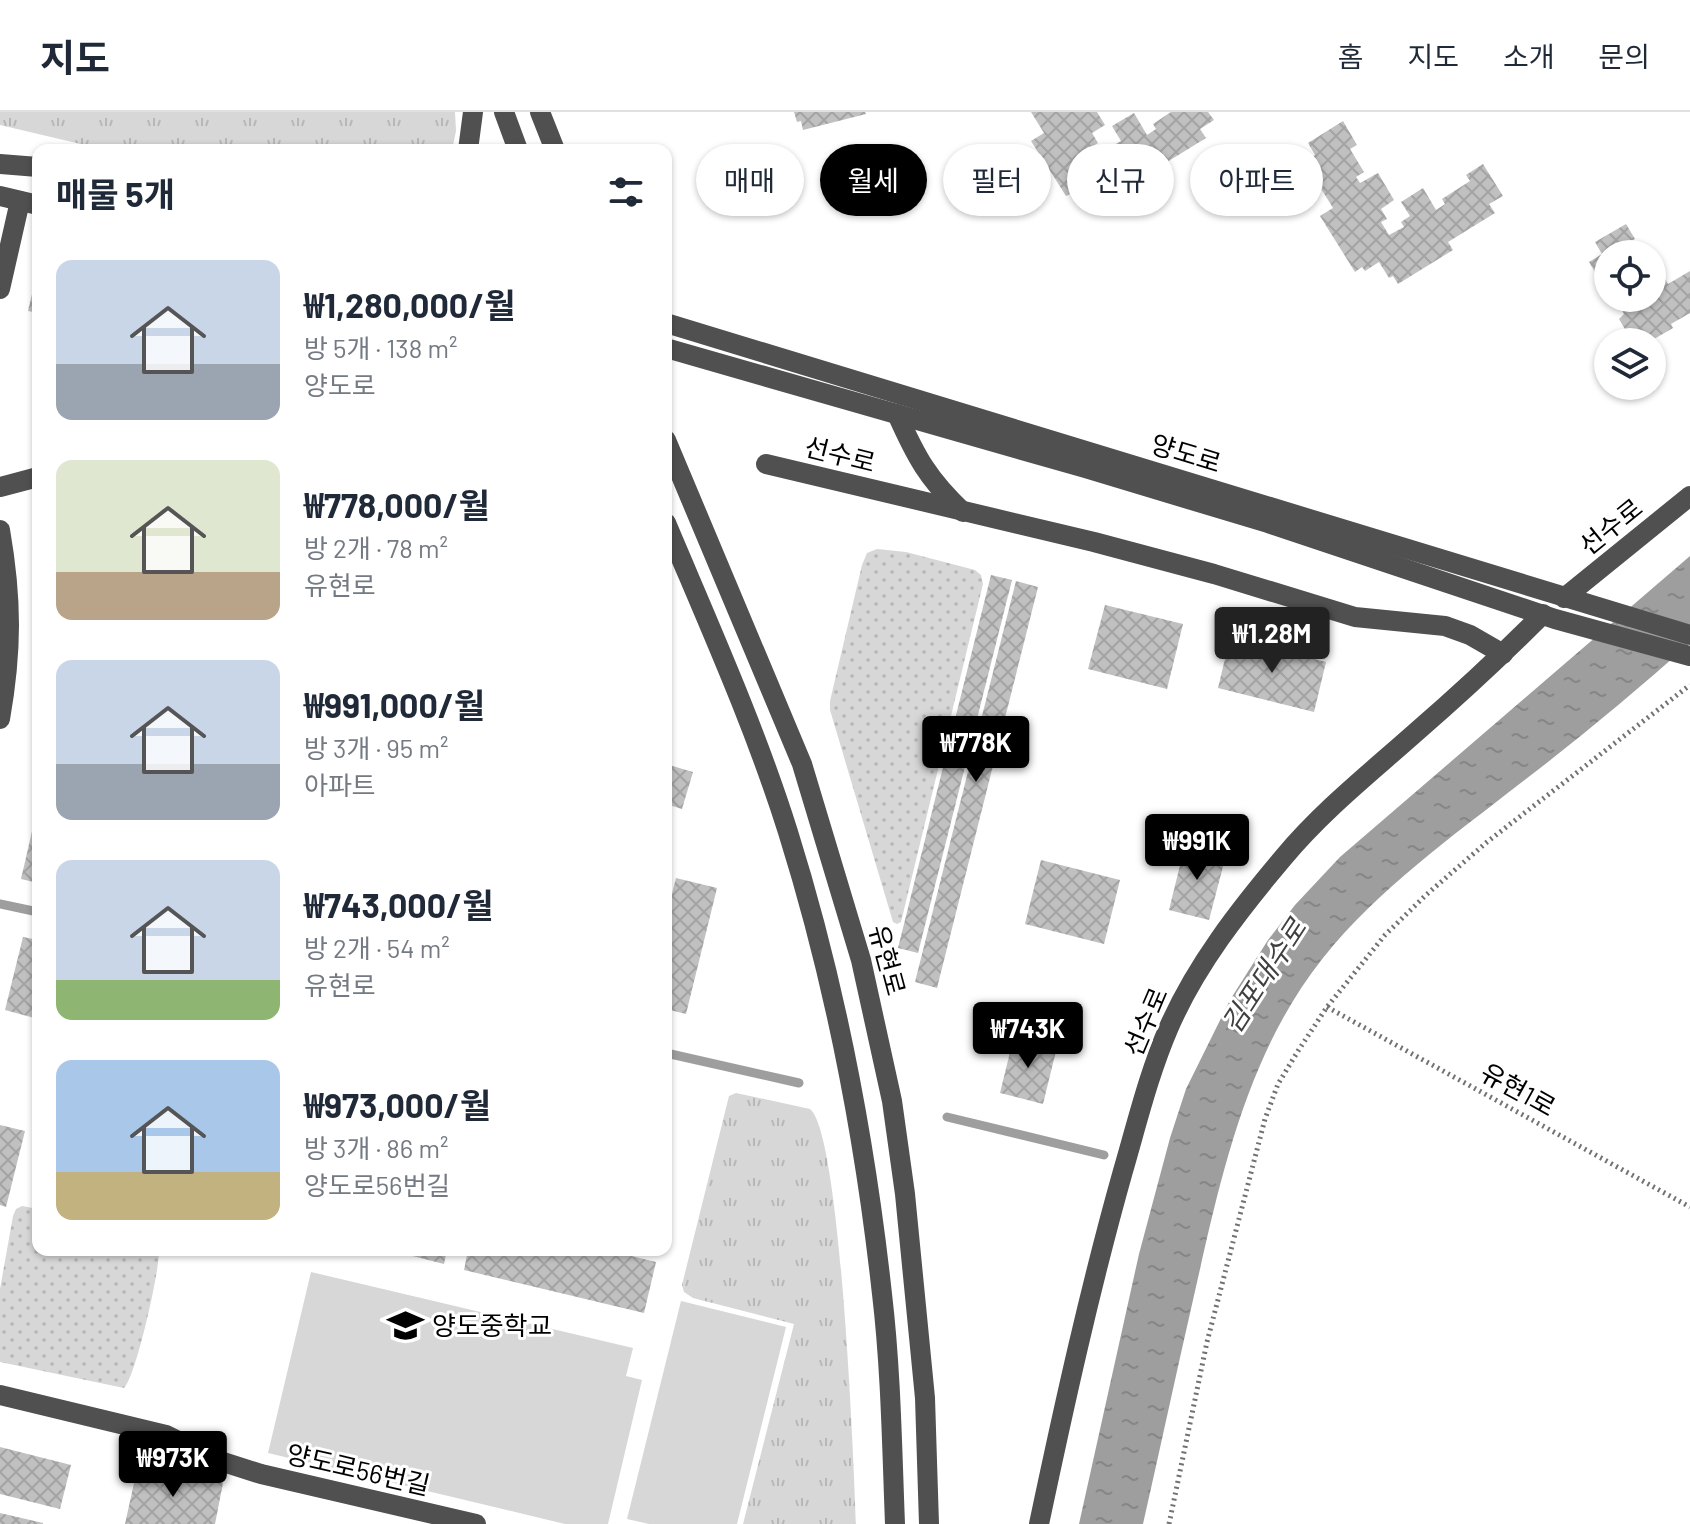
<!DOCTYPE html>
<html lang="ko">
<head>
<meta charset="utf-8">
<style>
	:root { --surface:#fff; --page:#f2f2f3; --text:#1f2937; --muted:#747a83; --line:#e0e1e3; --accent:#000 }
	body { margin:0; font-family:Barlow,"Noto Sans KR",sans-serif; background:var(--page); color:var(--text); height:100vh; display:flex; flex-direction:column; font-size:30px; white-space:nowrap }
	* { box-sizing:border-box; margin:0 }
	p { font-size:26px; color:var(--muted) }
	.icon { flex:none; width:44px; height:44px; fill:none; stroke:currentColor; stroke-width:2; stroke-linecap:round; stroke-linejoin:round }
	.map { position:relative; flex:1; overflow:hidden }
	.panel { position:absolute; left:32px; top:32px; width:640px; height:1112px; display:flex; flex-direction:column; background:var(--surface); border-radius:16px; box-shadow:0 2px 6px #0004 }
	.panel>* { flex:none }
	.banner { position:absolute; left:696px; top:32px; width:760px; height:72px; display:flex; gap:16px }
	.controls { position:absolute; left:1594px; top:128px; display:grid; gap:16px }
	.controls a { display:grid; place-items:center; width:72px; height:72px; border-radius:50%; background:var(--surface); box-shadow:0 2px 6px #0004; font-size:40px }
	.price { position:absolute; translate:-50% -68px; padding:0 18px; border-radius:8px; background:var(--accent); color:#fff; font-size:26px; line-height:52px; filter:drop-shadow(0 2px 4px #0008) }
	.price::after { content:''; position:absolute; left:50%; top:48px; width:24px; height:18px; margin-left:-12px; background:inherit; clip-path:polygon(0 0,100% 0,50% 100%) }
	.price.selected { background:#222; color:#fff }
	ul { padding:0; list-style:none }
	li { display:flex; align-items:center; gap:24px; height:200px; padding:0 24px }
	li span { display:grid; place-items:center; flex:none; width:224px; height:160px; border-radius:16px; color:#555 }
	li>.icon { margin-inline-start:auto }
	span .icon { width:96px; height:96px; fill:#fffc; stroke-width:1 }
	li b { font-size:34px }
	h2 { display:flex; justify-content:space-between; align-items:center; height:96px; padding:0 24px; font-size:34px }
	.chip { padding:0 28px; border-radius:36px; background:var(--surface); box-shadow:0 2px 6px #0004; font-size:28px; line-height:72px }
	.chip.selected { background:var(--accent); color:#fff }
	header { display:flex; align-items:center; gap:48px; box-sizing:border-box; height:112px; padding:0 40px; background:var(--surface); border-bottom:2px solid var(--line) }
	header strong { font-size:38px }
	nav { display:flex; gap:44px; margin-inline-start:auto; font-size:28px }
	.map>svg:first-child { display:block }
</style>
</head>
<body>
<header>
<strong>지도</strong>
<nav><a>홈</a><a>지도</a><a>소개</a><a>문의</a></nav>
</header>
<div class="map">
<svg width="1690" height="1412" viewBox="0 0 1690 1412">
	<defs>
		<pattern id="grass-tufts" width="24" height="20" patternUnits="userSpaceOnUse" patternTransform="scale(2)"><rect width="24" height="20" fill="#d7d7d7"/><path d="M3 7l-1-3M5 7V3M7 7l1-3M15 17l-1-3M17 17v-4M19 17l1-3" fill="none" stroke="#b7b7b7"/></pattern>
		<pattern id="garden-dots" width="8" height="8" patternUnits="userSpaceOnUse" patternTransform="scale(2)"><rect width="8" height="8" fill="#d7d7d7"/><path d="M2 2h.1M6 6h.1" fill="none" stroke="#b7b7b7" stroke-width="1.8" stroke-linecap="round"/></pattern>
		<pattern id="water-ripples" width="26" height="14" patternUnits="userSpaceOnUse" patternTransform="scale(2)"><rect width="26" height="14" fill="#9e9e9e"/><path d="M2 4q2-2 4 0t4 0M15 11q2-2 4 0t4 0" fill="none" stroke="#868686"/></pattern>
		<pattern id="building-cross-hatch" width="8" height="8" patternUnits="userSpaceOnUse" patternTransform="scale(2)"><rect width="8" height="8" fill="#c0c0c0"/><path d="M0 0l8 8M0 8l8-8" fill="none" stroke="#a3a3a3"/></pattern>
	</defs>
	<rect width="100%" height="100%" fill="#fff"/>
	<!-- grass -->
	<g fill="url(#grass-tufts)">
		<path d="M0,0H455L456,19L452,38H106L0,13Z"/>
		<path d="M736,981L810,997C841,1021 854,1355 856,1412H743L794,1212L693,1186L684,1180L682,1173L729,984Z"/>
	</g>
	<!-- garden -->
	<g fill="url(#garden-dots)">
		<path d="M877,437L906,440L975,458L981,463L983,472L901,810L897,812L893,810L830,598V589L862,453L867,441Z"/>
		<path d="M22,1094L38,1097V1138H159C160,1157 136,1265 124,1276L0,1250V1177L13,1104L16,1097Z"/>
	</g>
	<!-- pitch -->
	<g fill="#d7d7d7">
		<path d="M311,1160L633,1236L626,1264L642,1268L608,1412H565L268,1341Z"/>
		<path d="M681,1189L786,1215L737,1412H649L627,1407Z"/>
	</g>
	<!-- water -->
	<path fill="url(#water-ripples)" d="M1690,444V531C1636,579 1580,626 1522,670C1453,724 1378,777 1323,846C1245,944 1220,1069 1193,1188C1176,1262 1160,1337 1143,1412H1079L1139,1142L1170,1026L1186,977L1230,888L1268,828L1295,793L1340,745Z"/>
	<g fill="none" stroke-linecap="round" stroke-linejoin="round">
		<!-- stream -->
		<g stroke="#9e9e9e" stroke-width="9">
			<path d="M0,792L38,800"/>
			<path d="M666,941L799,971"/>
			<path d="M947,1005L1104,1043"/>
		</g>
	</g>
	<!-- building -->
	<g fill="url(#building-cross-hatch)">
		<path d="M794,0H865L866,2L803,18L801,9L797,10Z"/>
		<path d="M1031,0H1097L1105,13L1092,21L1098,31L1092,35L1100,48L1114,39L1112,34L1121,29L1112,14L1134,1L1147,23L1156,17L1153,12L1171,0H1208L1214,8L1200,17L1206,26L1159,55L1164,63L1109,97L1104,89L1100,91L1090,75L1076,83L1074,80L1066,84L1031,29L1044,21Z"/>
		<path d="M1343,9L1357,33L1350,37L1364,60L1356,65L1360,71L1378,61L1394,88L1381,97L1387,107L1381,110L1389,123L1404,115L1401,110L1410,104L1401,90L1423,76L1436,98L1445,92L1442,87L1470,69L1466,63L1483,52L1503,84L1489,92L1495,101L1448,130L1453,138L1398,172L1393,164L1389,166L1379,150L1365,159L1362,155L1355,160L1320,104L1333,96L1304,49L1315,43L1308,31Z"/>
		<path d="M1626,112L1635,127L1629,130L1636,142H1608V175L1604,169L1601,170L1589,150L1602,142L1595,130Z"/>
		<path d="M1652,144L1668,172L1690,159V201L1671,212L1673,216L1649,230H1643L1641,226L1636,228L1633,222L1629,224L1619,207L1624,202L1615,186H1652Z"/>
		<path d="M37,161L38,162V201L28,199Z"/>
		<path d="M991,463L1012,468L918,841L898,836Z"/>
		<path d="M1016,469L1038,475L937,876L915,870Z"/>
		<path d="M1105,493L1183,512L1167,577L1088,557Z"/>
		<path d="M1230,526L1326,550L1314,600L1218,576Z"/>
		<path d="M669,653L693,660L682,697L666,692V664Z"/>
		<path d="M37,698H38V771L21,767Z"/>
		<path d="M1185,733L1226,743L1209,808L1169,798Z"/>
		<path d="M1041,748L1120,768L1104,832L1025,812Z"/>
		<path d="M676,766L717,776L686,902L666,897V805Z"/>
		<path d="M23,825L38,828V907L5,898Z"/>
		<path d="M1014,924L1057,935L1043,992L1000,981Z"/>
		<path d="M0,1013L25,1019L6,1095L0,1093Z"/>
		<path d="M389,1138H447L444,1152Z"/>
		<path d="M468,1138H607L656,1150L644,1201L464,1158Z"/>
		<path d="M0,1335L71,1353L60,1397L0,1382Z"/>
		<path d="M151,1355L223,1371L215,1412H125L136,1362L148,1365Z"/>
		<path d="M0,1401L43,1411V1412H0Z"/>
	</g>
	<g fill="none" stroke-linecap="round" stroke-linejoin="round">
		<!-- path -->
		<g stroke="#727272" stroke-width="5" stroke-dasharray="2 4" stroke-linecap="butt">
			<path d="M1327,895L1690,1095"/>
			<path d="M1169,1412L1207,1230L1265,1007L1278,972L1298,939L1327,895L1385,823L1426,783L1487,730L1690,573"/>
		</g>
		<!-- minor -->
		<g stroke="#505050" stroke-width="20">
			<path d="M504,0L518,38"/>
			<path d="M540,0L555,38"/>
			<path d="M468,38L473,0"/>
			<path d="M0,52L38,55"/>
			<path d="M0,84L38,93"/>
			<path d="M0,177L20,89"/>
			<path d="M666,211L1690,523"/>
			<path d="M666,236L1085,356L1268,411L1555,507L1690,544"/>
			<path d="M897,302C916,345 928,367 963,400"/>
			<path d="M666,328L802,652L861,848L892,989L905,1082L925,1286L929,1412"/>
			<path d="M766,352L1094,430L1214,462L1355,505L1445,514L1470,523L1503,542"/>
			<path d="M0,375L38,365"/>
			<path d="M666,411C709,513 755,615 788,720C835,870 865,1027 882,1182C891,1258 892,1336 895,1412"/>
			<path d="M0,418C12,487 12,539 0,607"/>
			<path d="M1564,486L1690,384"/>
			<path d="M0,1283L166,1323L217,1348L261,1362L476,1412"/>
			<path d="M1039,1412C1064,1294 1090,1176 1123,1059C1137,1011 1149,961 1169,915C1196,853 1240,797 1283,746C1322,699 1370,661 1415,621C1459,583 1502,543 1543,502"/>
		</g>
	</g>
	<!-- icons -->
	<defs>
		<symbol id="school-bare" viewBox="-9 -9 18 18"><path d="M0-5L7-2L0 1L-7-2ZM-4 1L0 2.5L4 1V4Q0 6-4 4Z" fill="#000" stroke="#fff" stroke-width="2.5" paint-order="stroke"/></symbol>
	</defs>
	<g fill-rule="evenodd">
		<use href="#school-bare" x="380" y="1188" width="51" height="51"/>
	</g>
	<g text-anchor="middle" stroke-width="6" stroke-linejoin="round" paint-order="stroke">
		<!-- street labels -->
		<g font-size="26" fill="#000" stroke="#fff">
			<text transform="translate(1186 342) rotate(17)" y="9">양도로</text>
			<text transform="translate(840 343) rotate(14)" y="9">선수로</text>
			<text transform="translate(1611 415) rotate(-39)" y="9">선수로</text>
			<text transform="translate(887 848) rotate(75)" y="9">유현로</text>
			<text transform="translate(1146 910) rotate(-67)" y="9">선수로</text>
			<text transform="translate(1518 978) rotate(29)" y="9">유현1로</text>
			<text transform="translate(358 1358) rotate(13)" y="9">양도로56번길</text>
		</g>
		<!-- poi labels -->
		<g font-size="26" fill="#000" stroke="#fff" text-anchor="start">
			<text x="432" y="1223">양도중학교</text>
		</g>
		<!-- water labels -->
		<g font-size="28" font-style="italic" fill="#3f3f3f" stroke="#fff">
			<text transform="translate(1264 864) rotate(-57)" y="10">김포대수로</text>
		</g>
	</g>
</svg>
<div class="controls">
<a><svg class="icon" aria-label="locate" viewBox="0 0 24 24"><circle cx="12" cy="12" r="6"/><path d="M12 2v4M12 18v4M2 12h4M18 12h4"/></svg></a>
<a><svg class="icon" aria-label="layers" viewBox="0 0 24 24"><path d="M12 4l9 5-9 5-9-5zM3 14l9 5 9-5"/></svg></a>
</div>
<b class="price selected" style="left:1272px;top:563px">₩1.28M</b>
<b class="price" style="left:976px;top:672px">₩778K</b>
<b class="price" style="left:1197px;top:770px">₩991K</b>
<b class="price" style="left:1028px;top:958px">₩743K</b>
<b class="price" style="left:173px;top:1387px">₩973K</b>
<div class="banner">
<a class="chip">매매</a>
<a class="chip selected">월세</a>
<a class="chip">필터</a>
<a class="chip">신규</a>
<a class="chip">아파트</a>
</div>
<section class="panel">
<h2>매물 5개<svg class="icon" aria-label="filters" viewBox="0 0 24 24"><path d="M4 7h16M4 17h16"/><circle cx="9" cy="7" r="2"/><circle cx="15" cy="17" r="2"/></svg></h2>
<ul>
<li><span style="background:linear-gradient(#c9d6e8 65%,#9aa5b1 0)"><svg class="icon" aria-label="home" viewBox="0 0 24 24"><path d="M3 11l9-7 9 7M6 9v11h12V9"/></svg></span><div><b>₩1,280,000/월</b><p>방 5개 · 138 m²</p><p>양도로</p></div></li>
<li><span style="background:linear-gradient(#dfe7d0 70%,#b9a48a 0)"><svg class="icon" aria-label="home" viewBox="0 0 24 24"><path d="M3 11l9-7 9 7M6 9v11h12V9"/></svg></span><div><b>₩778,000/월</b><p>방 2개 · 78 m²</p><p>유현로</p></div></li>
<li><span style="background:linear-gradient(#c9d6e8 65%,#9aa5b1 0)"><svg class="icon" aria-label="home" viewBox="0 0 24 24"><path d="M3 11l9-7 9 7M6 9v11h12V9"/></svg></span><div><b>₩991,000/월</b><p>방 3개 · 95 m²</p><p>아파트</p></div></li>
<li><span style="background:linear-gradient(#c9d6e8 75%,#8fb573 0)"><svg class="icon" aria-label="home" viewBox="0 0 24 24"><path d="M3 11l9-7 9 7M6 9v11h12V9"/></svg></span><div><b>₩743,000/월</b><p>방 2개 · 54 m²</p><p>유현로</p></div></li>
<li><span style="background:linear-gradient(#a9c7e8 70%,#c2b280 0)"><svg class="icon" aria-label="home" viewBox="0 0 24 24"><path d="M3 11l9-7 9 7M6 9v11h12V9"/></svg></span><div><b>₩973,000/월</b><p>방 3개 · 86 m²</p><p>양도로56번길</p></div></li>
</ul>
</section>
</div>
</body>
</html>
